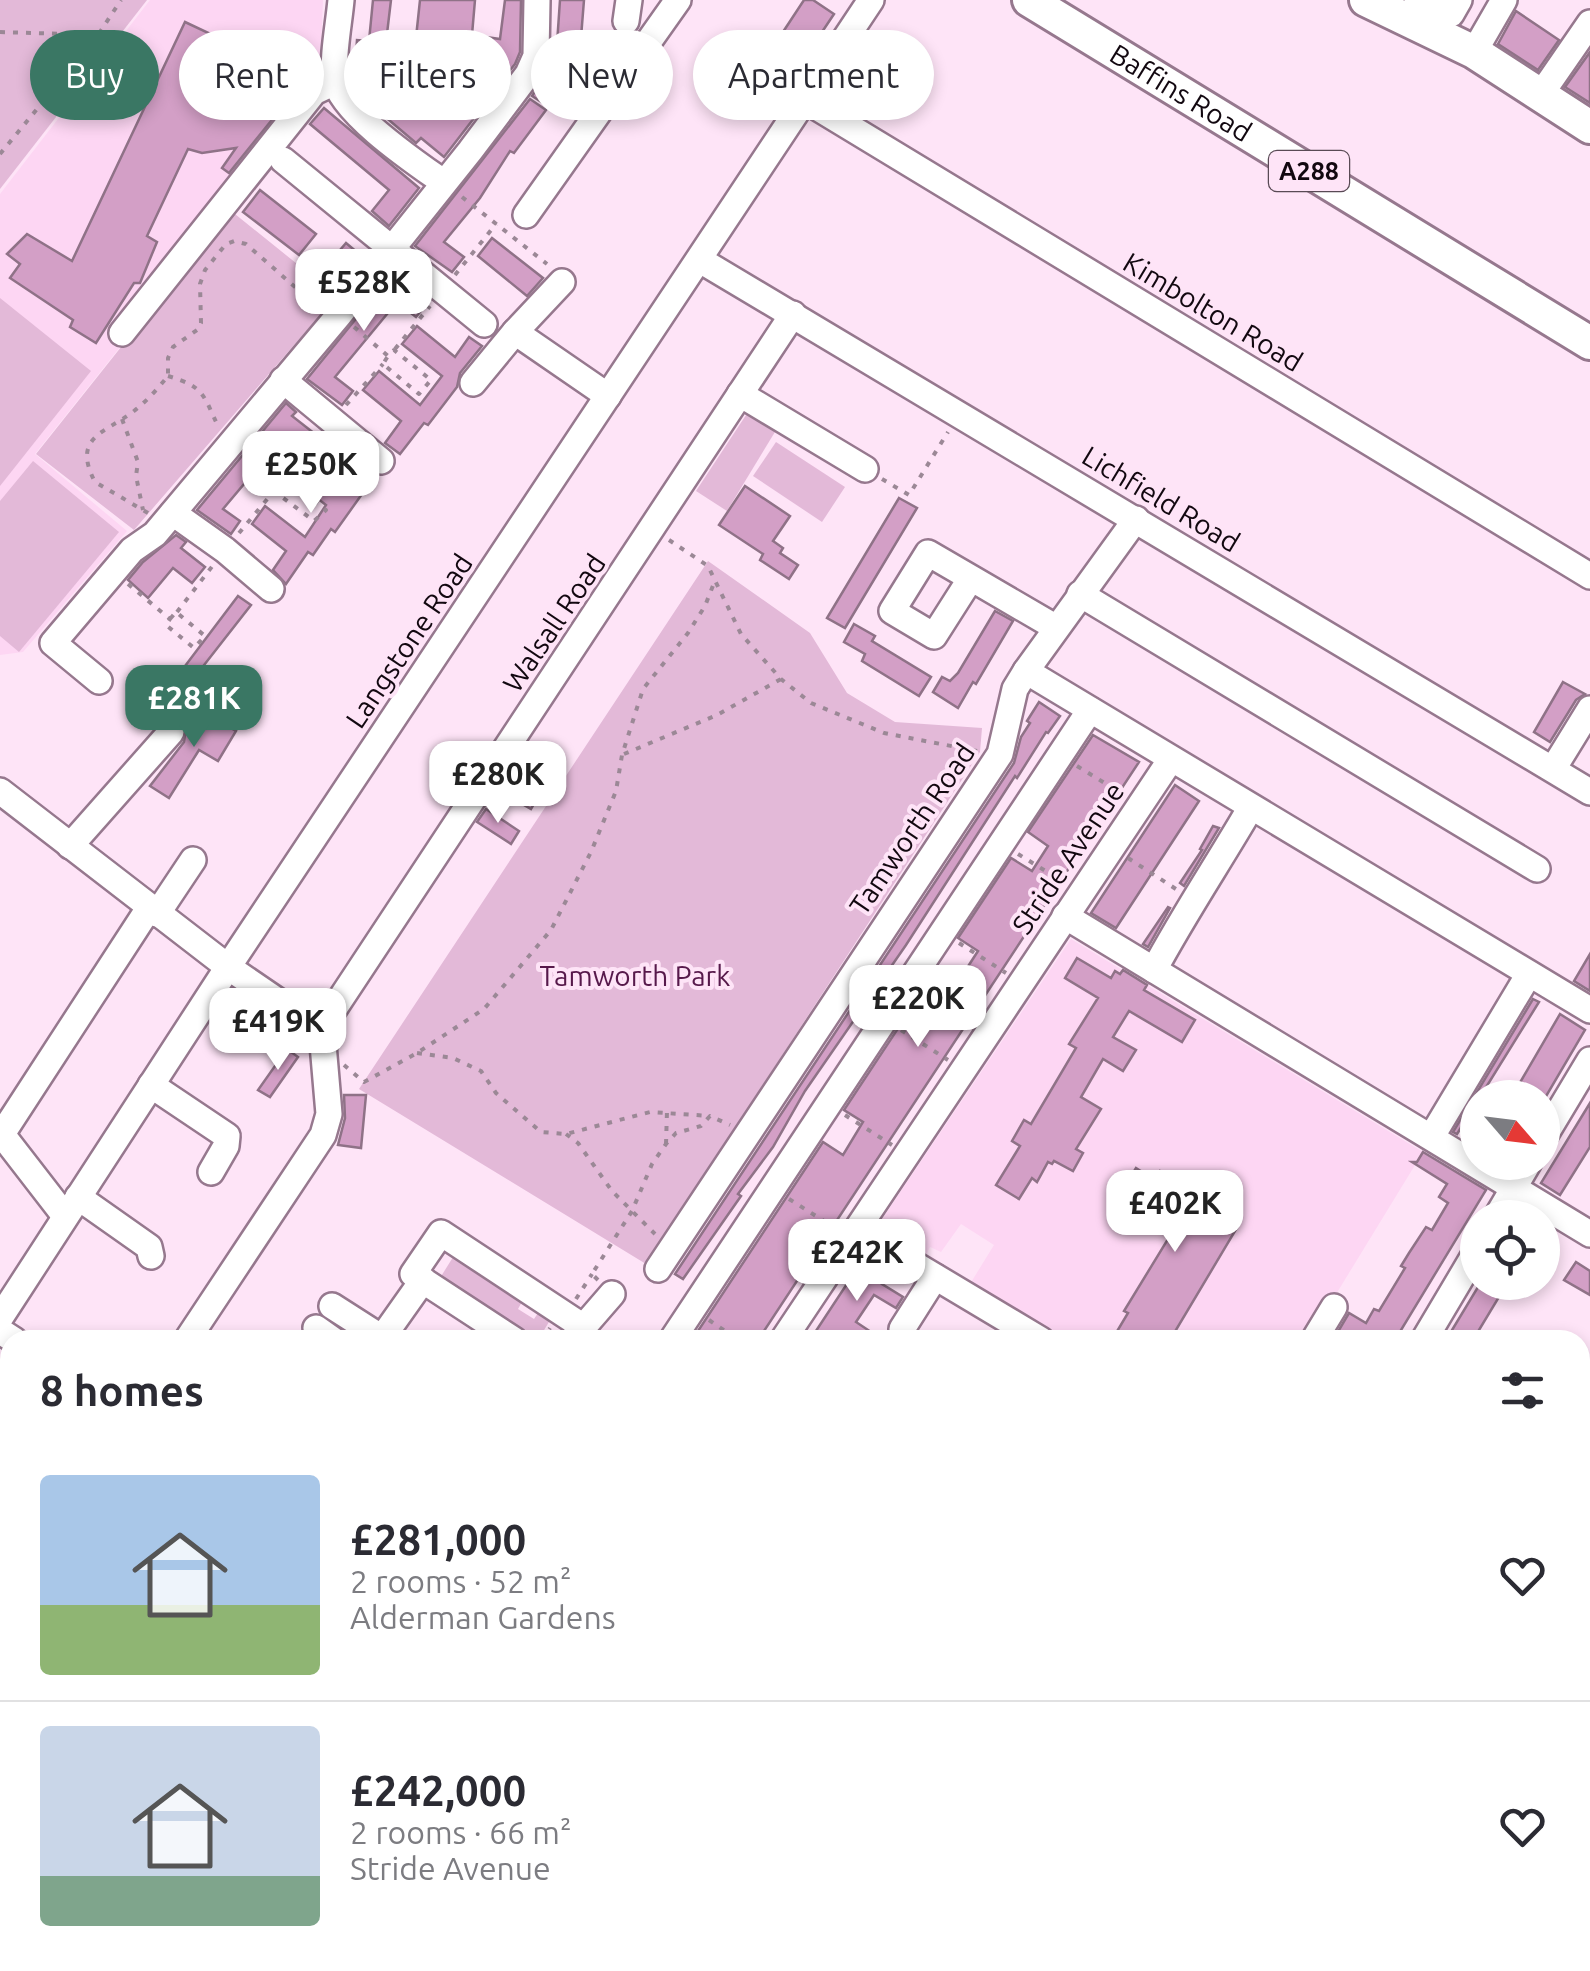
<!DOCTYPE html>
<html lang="en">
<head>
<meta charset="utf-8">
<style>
	:root { --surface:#fff; --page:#f2f2f3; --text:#2b2b33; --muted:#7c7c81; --line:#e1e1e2; --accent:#3a7764 }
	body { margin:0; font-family:Ubuntu,sans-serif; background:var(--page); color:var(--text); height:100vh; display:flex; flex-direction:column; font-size:38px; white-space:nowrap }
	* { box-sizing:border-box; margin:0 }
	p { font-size:32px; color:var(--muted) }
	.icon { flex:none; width:55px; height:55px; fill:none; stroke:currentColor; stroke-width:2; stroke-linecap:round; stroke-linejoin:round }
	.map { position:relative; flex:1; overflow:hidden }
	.panel { position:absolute; left:0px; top:1330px; width:1590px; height:642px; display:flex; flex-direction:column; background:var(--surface); border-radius:30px 30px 0 0; box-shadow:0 5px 15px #0003 }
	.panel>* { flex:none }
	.banner { position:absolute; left:30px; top:30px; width:1000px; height:90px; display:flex; gap:20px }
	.needle { width:65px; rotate:118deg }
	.tools { position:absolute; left:1460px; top:1080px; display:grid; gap:20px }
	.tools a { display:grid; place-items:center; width:100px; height:100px; border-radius:50%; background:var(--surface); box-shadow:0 5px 15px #0003; font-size:50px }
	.price { position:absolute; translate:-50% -85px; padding:0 22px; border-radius:20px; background:#fff; color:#222; font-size:32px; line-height:65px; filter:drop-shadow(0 2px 5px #0008) }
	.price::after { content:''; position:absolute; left:50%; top:60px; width:30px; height:22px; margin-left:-15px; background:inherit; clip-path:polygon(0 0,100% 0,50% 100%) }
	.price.active { background:var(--accent); color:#fff }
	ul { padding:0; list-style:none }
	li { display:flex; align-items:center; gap:30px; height:250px; padding:0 40px }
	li+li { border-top:2px solid var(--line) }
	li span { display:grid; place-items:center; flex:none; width:280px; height:200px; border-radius:10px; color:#555 }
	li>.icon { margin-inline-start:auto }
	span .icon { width:120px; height:120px; fill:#fffc; stroke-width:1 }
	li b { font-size:42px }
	h2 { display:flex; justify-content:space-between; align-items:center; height:120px; padding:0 40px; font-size:42px }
	.chip { padding:0 35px; border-radius:45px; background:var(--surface); box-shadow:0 5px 15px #0003; font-size:35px; line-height:90px }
	.chip.active { background:var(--accent); color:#fff }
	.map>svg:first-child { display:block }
</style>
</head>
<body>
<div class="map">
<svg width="1590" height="1971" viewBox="0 0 1590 1971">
	<rect width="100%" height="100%" fill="#fee4f7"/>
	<!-- built -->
	<g fill="#fdd6f3">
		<path d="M150,0H323L319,97L35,454L127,531L23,652L0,655V194Z"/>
		<path d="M1071,939L1423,1152L1308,1340H1065L970,1284L994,1245L961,1224L941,1252L930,1247L925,1257L876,1228Z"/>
	</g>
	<!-- green -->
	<g fill="#e3b9d8">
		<path d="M0,0H147L0,189Z"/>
		<path d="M230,210L322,284L313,294L327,307L134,530L36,454Z"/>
		<path d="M0,298L91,371L0,486Z"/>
		<path d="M750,409L778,427L727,511L696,491Z"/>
		<path d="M776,442L845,487L822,522L753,476Z"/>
		<path d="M33,461L119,532L19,652L0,636V501Z"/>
		<path d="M708,561L810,633L847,693L895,722L982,728L980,752L646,1264L359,1089Z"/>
		<path d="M455,1254L524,1298L518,1309L534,1319L540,1310L552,1317L538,1340H519L524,1330L510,1320L504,1329L435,1286Z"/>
		<path d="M1580,1469L1590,1475V1946L1580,1945Z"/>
		<path d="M0,1891L10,1892V1962L91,1963L93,1971H0Z"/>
		<path d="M1182,1963V1962L1504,1963L1502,1971H1179Z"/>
	</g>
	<!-- water -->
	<path fill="#5ca38b" d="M1580,1540L1590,1541V1916L1586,1918L1580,1912V1623L1583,1613L1580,1609Z"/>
	<!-- building -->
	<g fill="#d39fc6" stroke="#8f7287" stroke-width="2.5">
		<path d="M373,0H391L384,59L413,63L406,81L407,97L426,111L444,90L463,105L474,91L488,100L444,157L421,138L416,143L376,109L368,102L377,90L357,88L354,84L357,40L369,41Z"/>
		<path d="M420,0H475L472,35L500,39L505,0H521L520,52L515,64L507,74L495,64L500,57L415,47Z"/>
		<path d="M560,0H584L578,75L555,73Z"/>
		<path d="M804,0H813L834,14L808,53L781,35Z"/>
		<path d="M1516,11L1559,40L1538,70L1498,44Z"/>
		<path d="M185,22L215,36L207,52L255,73L264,64L305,79L229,173L222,168L236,148L202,153L188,149L147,236L157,242L140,283H134L96,343L70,327L73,320L10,278L20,264L7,254L27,234L72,261Z"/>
		<path d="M1590,52V103L1565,87Z"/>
		<path d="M545,77L555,83L543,103L532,96Z"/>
		<path d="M530,99L546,110L514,153L510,151L480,198L444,242L464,257L452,272L415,246Z"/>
		<path d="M324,108L419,188L389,226L372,211L389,190L310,124Z"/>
		<path d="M260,190L316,234L299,255L243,212Z"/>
		<path d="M492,238L543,278L527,296L478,256Z"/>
		<path d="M346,243L364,258L337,291L318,276Z"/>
		<path d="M394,272L429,301L416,317L397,302L335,377L353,391L342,405L307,379Z"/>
		<path d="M417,326L455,357L469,337L482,346L460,373L457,387L428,425L424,423L400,454L385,443L401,421L363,390L379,371L420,405L442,376L402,344Z"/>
		<path d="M286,403L296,412L292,416L315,434L304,448L286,434L223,509L240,521L231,534L197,510Z"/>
		<path d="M303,458L342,489L356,469L372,480L335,532L331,529L313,555L308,552L286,584L273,570L286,551L252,524L265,506L305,537L326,505L289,476Z"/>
		<path d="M745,486L790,516L773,541L783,548L780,553L798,565L789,579L760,560L763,554L719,525Z"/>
		<path d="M899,498L917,508L845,628L827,618Z"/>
		<path d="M176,535L186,542L181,548L205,567L192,583L173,568L148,598L128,580L143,562Z"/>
		<path d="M238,596L251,605L190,683L179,674Z"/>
		<path d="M995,611L1013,621L976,684L973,682L958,708L933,692L942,677L950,681L958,673Z"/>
		<path d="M854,624L875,636L872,641L931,677L919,696L862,661L865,654L844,642Z"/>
		<path d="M1563,682L1585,694L1576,700L1550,742L1534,732Z"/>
		<path d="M1039,702L1060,716L1048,733L1046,732L1017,778L1015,776L906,945L805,1091L773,1147L738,1194L741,1196L683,1279L675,1274L1014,763L1021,737L1030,723L1027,721Z"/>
		<path d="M197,709L236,731L218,761L199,750L169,798L150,786L184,742L186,728Z"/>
		<path d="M1093,735L1139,762L758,1340H692L823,1142L843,1155L863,1122L844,1110L936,971L956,985L978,951L958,938L1011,858L1032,871L1048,846L1028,832Z"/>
		<path d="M508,775L539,795L531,809L498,790Z"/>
		<path d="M1175,785L1199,801L1116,928L1091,913Z"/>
		<path d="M486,809L519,831L511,844L477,822Z"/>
		<path d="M1213,826L1219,828L1184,886L1180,883L1202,850L1200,849Z"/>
		<path d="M1168,907L1170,908L1148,947L1143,944Z"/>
		<path d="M1590,954V991L1574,981Z"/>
		<path d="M1077,958L1111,978L1115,971L1120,974L1123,970L1147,985L1144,990L1195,1020L1182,1042L1129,1011L1113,1037L1136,1050L1123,1071L1103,1059L1081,1097L1101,1109L1076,1149L1083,1153L1073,1171L1054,1161L1052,1164L1048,1162L1037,1182L1032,1178L1019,1199L996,1185L1020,1146L1012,1141L1024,1120L1031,1124L1076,1048L1069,1044L1098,998L1065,978Z"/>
		<path d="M1533,999L1539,1002L1457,1134L1453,1132Z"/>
		<path d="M1560,1014L1585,1030L1545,1098H1511Z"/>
		<path d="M287,1049L298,1057L270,1097L258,1090Z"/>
		<path d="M344,1095H366L361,1148L338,1145L345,1118Z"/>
		<path d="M1590,1103V1147L1560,1195L1541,1183Z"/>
		<path d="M1423,1152L1486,1190L1395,1340H1333L1349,1313L1366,1323L1374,1309L1379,1311L1405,1268L1401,1266L1409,1253L1426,1227L1432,1230L1448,1203L1439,1197L1447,1184L1412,1162H1417Z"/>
		<path d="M1136,1168L1155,1180L1160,1171L1211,1202L1212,1198L1236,1212L1230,1221L1238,1226L1170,1340H1128L1116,1333L1128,1313L1124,1311L1176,1226L1121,1193Z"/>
		<path d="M866,1255L891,1269L882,1284L903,1297L896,1308L874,1295L856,1322L883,1340H810Z"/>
		<path d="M1576,1262L1590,1271V1295L1564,1280Z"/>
		<path d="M1481,1282H1508L1473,1340H1446Z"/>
	</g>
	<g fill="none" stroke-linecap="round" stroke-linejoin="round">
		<defs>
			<g id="minor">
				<path d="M341,0C339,23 332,58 335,79C340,112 416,163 443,182"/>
				<path d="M1417,0L1451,14L1459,0"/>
				<path d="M626,21L629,0"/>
				<path d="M1474,52L1504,0"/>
				<path d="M422,83L435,68L484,76L510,97"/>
				<path d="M1541,94L1590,23"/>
				<path d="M805,100L1590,576"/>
				<path d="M283,160L484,324"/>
				<path d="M526,215L678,0"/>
				<path d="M700,260L1590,792"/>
				<path d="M515,332L608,396"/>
				<path d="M122,333L314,92L335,82"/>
				<path d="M283,380L381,461"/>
				<path d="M473,383L515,332L562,282"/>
				<path d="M740,394L865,469"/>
				<path d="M173,513L225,550L271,589"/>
				<path d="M971,578L928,553L892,611L934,636L971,578L1055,627"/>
				<path d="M1080,594L1537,869"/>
				<path d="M1026,671L1590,1010"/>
				<path d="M99,681L53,643L132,550L155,534L339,315L470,151L528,74L536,56L537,0"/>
				<path d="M1553,769L1590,709"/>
				<path d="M0,791L228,967L307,1021H321L330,1015L793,314"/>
				<path d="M70,846L171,732"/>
				<path d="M157,914L193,860"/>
				<path d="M1065,916L1590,1234"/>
				<path d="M1154,970C1184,914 1219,862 1251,807"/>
				<path d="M151,1085L227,1136L226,1146L211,1172"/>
				<path d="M0,1132L65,1216"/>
				<path d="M2,1134L149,908"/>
				<path d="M1432,1136L1529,974"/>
				<path d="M1542,1140L1590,1060"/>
				<path d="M78,1197L149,1247L151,1256"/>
				<path d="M1496,1218L1529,1162"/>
				<path d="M857,1230L1041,1340"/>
				<path d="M658,1269L1000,754L1015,689L1026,671L1136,519"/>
				<path d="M332,1306L382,1338L423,1280"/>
				<path d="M0,1318L228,967L871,0"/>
				<path d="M316,1328L333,1340"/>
				<path d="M902,1329L935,1277"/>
				<path d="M0,1331L14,1340"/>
				<path d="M573,1339L612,1294"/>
				<path d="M187,1340L323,1135L329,1114L321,1021"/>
				<path d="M514,1340L413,1274L441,1233L582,1326"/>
				<path d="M672,1340L1090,710"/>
				<path d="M783,1340L1171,759"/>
				<path d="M1314,1340L1334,1307"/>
				<path d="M1424,1340L1478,1249"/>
				<path d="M1580,1451L1590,1457"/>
				<path d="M0,1860L10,1862"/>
				<path d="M982,1962L997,1971"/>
				<path d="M381,1971L386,1962"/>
				<path d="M497,1971L502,1962"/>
				<path d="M604,1971L609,1962"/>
				<path d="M710,1971L715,1962"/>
				<path d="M820,1971L825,1962"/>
				<path d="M932,1971L937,1962"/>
				<path d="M1040,1971L1045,1962"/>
				<path d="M1145,1971L1150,1962"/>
			</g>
			<g id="major">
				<path id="s1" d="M1029,0L1590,343"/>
				<path d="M1366,0L1474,52L1590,127"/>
				<path d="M0,1594L10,1618"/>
				<path d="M108,1962L109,1971"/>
			</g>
		</defs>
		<!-- minor casing -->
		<use href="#minor" stroke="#96788e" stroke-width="30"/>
		<!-- major casing -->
		<use href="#major" stroke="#96788e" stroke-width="38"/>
		<!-- path -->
		<g stroke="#9b8896" stroke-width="4" stroke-dasharray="5 8" stroke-linecap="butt">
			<path d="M0,32L98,35"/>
			<path d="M0,154L98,35L121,0"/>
			<path d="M462,197L547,264"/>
			<path d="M455,275L496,224"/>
			<path d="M354,327L388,356L394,350L431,380L419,394L383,364L388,356"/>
			<path d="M395,349L430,306"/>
			<path d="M168,376C206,387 203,396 219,428"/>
			<path d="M346,405L383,364"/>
			<path d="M122,419L138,462L136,476L143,510"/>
			<path d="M246,456L280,484L274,491L314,521L326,510L285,478L280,484"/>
			<path d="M285,478L320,435"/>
			<path d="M882,479L909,495L948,432"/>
			<path d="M148,513L95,482C71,436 106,433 134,411C147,401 158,388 168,376V358L173,347L197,330L201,323L200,284L205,270L226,244L234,241L246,244L319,308"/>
			<path d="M239,533L274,491"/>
			<path d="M669,540L708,566L741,634L781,679L811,703L884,733L977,751"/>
			<path d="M128,584L170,619L166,625L194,648L205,636L176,612L170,619"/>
			<path d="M177,612L214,564"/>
			<path d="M624,754L717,715L781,679"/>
			<path d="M1077,766L1124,795"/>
			<path d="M1018,854L1065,883"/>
			<path d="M1128,858L1179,891"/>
			<path d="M959,943L1006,973"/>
			<path d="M901,1030L948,1060"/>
			<path d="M417,1053L453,1058L481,1071L496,1093L541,1132L566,1134L650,1112L710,1116"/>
			<path d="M344,1065L364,1082L417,1053L484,1009L551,930L591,852L616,791L622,755L643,689L688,633L705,606L714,583"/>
			<path d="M845,1115L892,1145"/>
			<path d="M566,1134L578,1143L612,1191L655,1234"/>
			<path d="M666,1144L667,1111"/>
			<path d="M789,1199L832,1226"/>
			<path d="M598,1280L592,1274L632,1211L652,1164L666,1144L676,1133L701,1126L710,1116L730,1125"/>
			<path d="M576,1299L592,1274"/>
			<path d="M709,1320L738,1340"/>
			<path d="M542,1340L550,1328"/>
			<path d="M1580,1523L1590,1524"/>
			<path d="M0,1545L10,1566"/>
			<path d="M2,1643L10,1662"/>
			<path d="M0,1936L10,1928"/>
			<path d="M1580,1937L1590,1939"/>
			<path d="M55,1962L56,1971"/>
			<path d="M1193,1962V1971"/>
			<path d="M1394,1962V1971"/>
		</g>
		<!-- minor -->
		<use href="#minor" stroke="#fff" stroke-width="25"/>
		<!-- major -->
		<use href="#major" stroke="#fff" stroke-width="32"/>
	</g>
	<g text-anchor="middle" stroke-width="8" stroke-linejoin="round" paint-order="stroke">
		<!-- shield labels -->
		<rect fill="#fee4f7" stroke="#594a55" stroke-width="2.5" x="1269" y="151" width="80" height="40" rx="8"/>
		<g font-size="25" font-weight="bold" fill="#120810">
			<text x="1309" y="180">A288</text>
		</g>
		<!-- street labels -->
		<g font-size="28" fill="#120810" stroke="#fee4f7">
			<text dy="10" stroke="none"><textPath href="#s1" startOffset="178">Baffins Road</textPath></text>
			<text transform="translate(1213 312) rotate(31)" y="10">Kimbolton Road</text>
			<text transform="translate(1161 499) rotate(31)" y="10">Lichfield Road</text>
			<text transform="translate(554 623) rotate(-56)" y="10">Walsall Road</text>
			<text transform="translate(409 641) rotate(-56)" y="10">Langstone Road</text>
			<text transform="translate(912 829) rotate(-56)" y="10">Tamworth Road</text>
			<text transform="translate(1068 858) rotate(-56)" y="10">Stride Avenue</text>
		</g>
		<!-- park labels -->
		<g font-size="28" fill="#57194b" stroke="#fee4f7">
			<text x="635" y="986">Tamworth Park</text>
		</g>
	</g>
</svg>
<div class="tools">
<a><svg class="needle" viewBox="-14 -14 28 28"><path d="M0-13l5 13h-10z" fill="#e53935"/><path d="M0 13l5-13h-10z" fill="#7c7c81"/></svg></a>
<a><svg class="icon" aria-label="locate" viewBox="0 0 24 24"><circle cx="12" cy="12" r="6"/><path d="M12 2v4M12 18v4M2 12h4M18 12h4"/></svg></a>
</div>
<b class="price" style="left:364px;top:334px">£528K</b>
<b class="price" style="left:311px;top:516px">£250K</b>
<b class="price active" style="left:194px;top:750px">£281K</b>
<b class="price" style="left:498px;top:826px">£280K</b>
<b class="price" style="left:918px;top:1050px">£220K</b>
<b class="price" style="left:278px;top:1073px">£419K</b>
<b class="price" style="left:1175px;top:1255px">£402K</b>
<b class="price" style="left:857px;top:1304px">£242K</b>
<div class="banner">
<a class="chip active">Buy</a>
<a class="chip">Rent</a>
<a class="chip">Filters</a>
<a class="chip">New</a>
<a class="chip">Apartment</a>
</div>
<section class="panel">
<h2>8 homes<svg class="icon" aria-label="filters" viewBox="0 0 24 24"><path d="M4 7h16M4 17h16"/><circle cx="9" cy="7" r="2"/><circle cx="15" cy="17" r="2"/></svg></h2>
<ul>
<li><span style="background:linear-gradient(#a9c7e8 65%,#8fb573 0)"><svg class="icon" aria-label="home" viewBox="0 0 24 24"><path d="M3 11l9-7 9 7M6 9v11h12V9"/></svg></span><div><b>£281,000</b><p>2 rooms · 52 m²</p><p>Alderman Gardens</p></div><svg class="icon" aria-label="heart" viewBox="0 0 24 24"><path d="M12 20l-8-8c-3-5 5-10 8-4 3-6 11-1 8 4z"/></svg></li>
<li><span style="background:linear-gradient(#c9d6e8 75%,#7fa58c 0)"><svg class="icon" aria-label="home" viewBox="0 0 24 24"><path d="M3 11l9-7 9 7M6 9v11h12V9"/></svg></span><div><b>£242,000</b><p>2 rooms · 66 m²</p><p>Stride Avenue</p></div><svg class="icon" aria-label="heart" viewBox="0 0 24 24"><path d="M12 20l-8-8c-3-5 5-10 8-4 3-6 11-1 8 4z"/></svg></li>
</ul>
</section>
</div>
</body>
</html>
